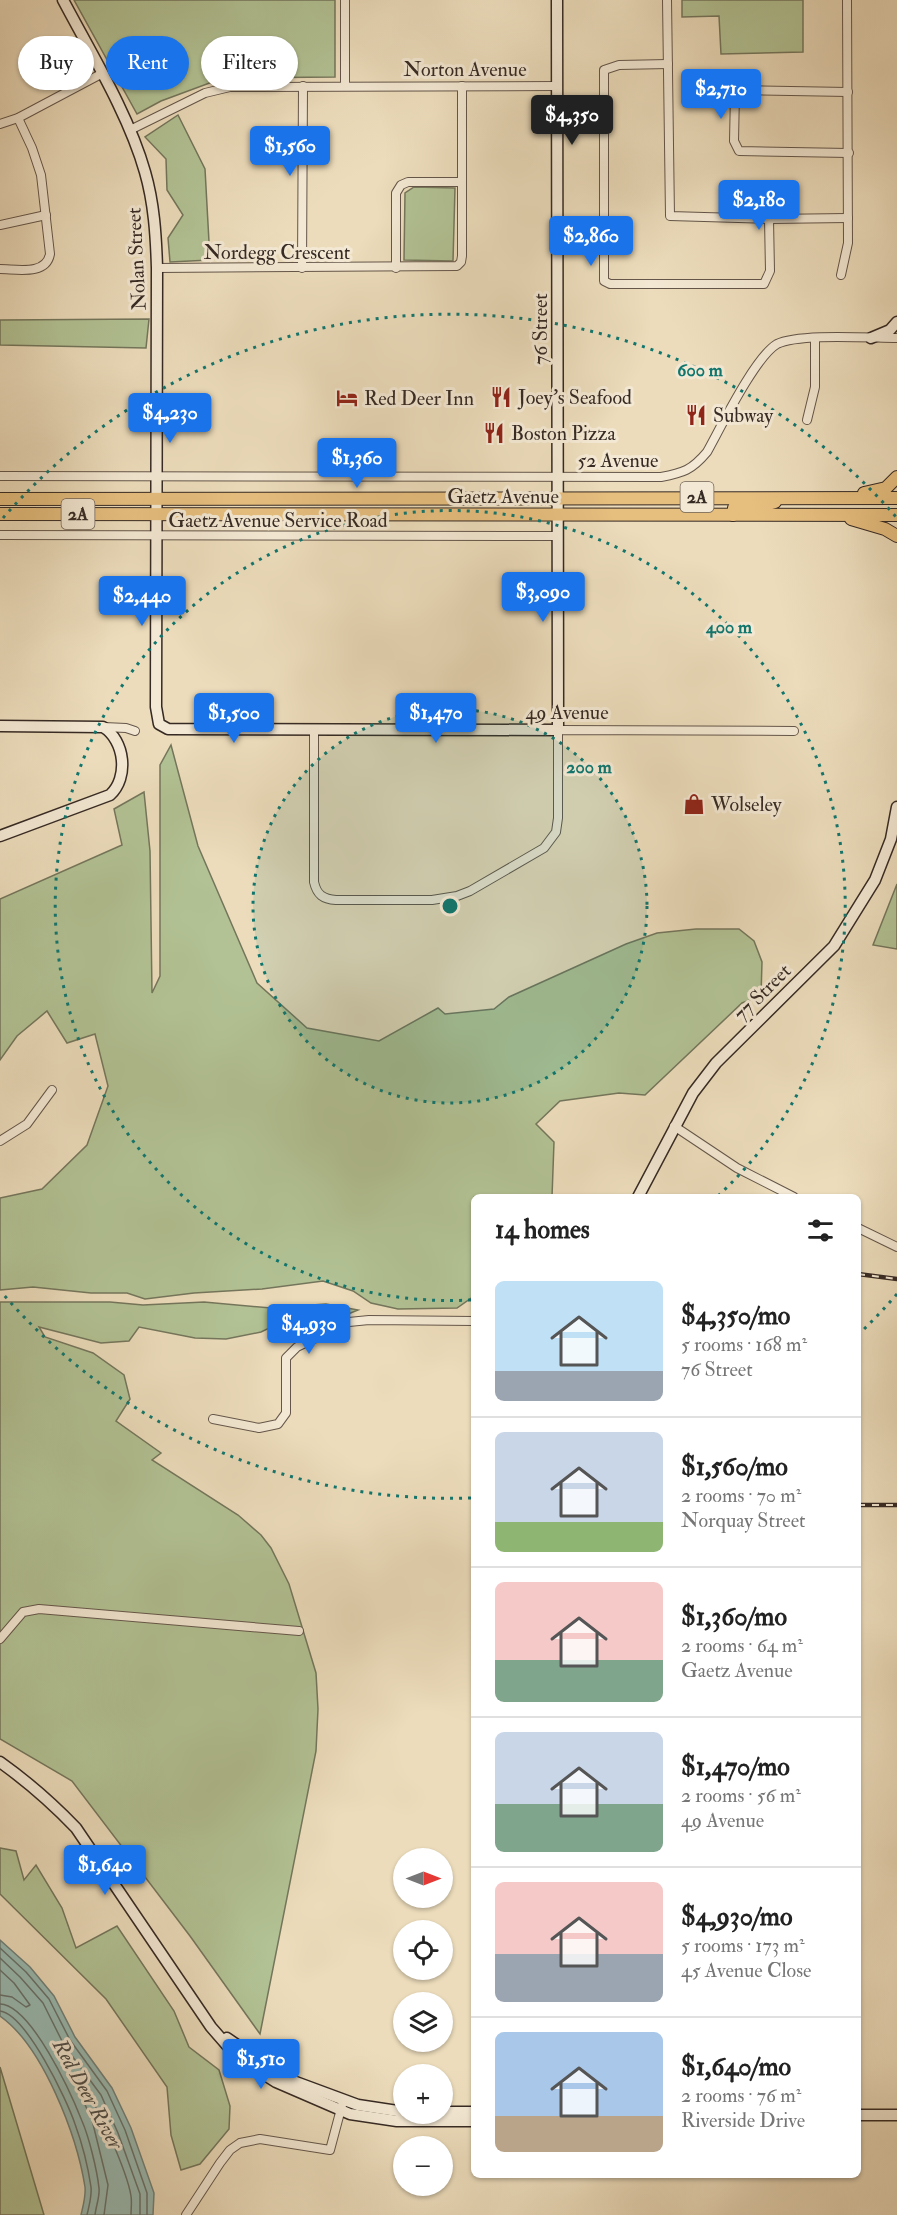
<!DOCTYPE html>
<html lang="en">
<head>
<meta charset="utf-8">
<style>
	:root { --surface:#fff; --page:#f2f2f2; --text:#222; --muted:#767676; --line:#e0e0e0; --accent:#1a73e8 }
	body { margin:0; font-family:"IM FELL Double Pica",serif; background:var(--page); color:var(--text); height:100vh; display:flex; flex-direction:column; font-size:22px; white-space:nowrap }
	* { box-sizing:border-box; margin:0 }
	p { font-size:20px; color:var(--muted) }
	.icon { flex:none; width:33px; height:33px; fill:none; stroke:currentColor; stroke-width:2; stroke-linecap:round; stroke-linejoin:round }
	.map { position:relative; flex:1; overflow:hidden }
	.panel { position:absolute; left:471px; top:1194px; width:390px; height:984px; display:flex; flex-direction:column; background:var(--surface); border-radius:9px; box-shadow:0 2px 4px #0004 }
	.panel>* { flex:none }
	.banner { position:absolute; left:18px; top:36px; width:363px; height:54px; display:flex; gap:12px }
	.needle { width:39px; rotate:90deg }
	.controls { position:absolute; left:393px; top:1848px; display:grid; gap:12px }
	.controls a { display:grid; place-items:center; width:60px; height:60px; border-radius:50%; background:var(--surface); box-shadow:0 2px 4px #0004; font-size:30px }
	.price { position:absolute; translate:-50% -51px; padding:0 14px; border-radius:6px; background:var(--accent); color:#fff; font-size:20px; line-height:39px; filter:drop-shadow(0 2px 3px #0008) }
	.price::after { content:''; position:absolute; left:50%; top:36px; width:18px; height:14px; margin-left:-9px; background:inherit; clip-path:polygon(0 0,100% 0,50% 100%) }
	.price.on { background:#222; color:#fff }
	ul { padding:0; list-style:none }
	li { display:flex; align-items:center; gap:18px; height:150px; padding:0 24px }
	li+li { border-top:2px solid var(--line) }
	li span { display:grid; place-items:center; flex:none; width:168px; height:120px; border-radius:9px; color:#555 }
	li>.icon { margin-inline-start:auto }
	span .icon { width:72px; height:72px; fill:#fffc; stroke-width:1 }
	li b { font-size:26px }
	h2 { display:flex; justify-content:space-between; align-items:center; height:72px; padding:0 24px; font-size:26px }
	.tag { padding:0 21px; border-radius:27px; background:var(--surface); box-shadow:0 2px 4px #0004; font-size:21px; line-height:54px }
	.tag.on { background:var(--accent); color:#fff }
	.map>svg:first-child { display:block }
</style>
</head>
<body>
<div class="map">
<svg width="897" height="2215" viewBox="0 0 897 2215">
	<rect width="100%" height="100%" fill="#ecdcbb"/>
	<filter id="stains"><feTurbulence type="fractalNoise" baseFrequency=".00333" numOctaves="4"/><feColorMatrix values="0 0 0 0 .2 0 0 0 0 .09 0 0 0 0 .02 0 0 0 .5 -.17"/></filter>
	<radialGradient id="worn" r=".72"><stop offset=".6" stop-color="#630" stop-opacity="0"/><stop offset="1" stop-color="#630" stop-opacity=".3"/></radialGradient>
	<!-- green -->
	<g fill="#b2c294" stroke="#74765c" stroke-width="1.5">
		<path d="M74,0H335V77L223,78L161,101L137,114Z"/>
		<path d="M682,0H803V52L721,54L719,16L682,17Z"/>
		<path d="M178,115L205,169L210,260L170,262L168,238L183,215L167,190L166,159L145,137Z"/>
		<path d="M414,187L455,188L453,261L404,260L405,193Z"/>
		<path d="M149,319L146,348L0,345V320Z"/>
		<path d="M171,745L198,846L257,983L307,1028L379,1041L438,1008L445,1014L494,1009L509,997L626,944L657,933L696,929H739L754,941L762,962L761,996L742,1003L645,1095L619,1093L560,1101L536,1124L554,1142L552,1197H474V1296L457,1308L398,1309L371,1303L353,1291L323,1281L262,1289L194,1293L145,1299L127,1293H91L33,1287L0,1290V1198L42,1189L87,1145L108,1086L95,1034L67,1043L47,1011L17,1036L0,1060V899L122,845L114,809L144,792L150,851L152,993L160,976V765Z"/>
		<path d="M897,884V949L873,945Z"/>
		<path d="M0,1302H110L143,1305L204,1302L271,1308L326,1304L358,1310L336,1319L320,1317L286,1320L261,1332L226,1339L195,1338L139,1327L129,1341L101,1343L39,1327L45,1337L93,1353L124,1375L130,1399L116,1421L161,1453L152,1460L238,1515L261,1535L271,1548L289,1584L316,1673L318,1709L316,1751L260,2034L190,1936L72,1781L0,1739Z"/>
		<path d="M0,1848L16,1851L24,1880L36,1865L62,1908L76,1948L117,1926L174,2011L189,2047L219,2070L230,2106L229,2129L200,2164L181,2170L171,2135L167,2087L106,1999L0,1894Z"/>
		<path d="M0,2067L44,2215H0Z"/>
	</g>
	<!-- water -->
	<path fill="#99bbb3" stroke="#71817a" stroke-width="1.5" d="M0,1940L30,1967L54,1996L75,2037L112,2088L131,2128L154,2193L153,2215H81C83,2206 86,2196 85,2187C77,2136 43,2046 0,2016Z"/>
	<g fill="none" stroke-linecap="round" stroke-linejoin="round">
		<!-- shore -->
		<g stroke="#68726c" stroke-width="1.5">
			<path d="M0,1948L26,1972L49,1999L70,2040L107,2091L125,2130L147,2193V2215"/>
			<path d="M0,1958L20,1977L43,2003L64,2045L101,2095L118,2133L140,2194V2215"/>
			<path d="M0,1970L14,1983L30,2005L26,2007L12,1997L0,1995"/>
			<path d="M0,2004C31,2005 71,2093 82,2121C89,2137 97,2170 99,2188C100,2196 96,2206 95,2215"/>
			<path d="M0,2011C26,2014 67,2100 75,2124C82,2143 88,2167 91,2187C92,2196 89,2206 87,2215"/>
			<path d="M104,2215L108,2185L92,2120L77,2087L79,2084C95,2094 128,2176 131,2196C132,2202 131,2209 131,2215"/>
		</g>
		<defs>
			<g id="street">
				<path d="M345,0V86"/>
				<path d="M667,0L670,216L769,219L848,218"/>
				<path d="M668,64L619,65L604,70V281L610,284H764L770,271L769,219"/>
				<path d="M848,92L741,90L735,93L734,141L739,151L849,153"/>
				<path d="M0,124L18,118L101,74"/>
				<path d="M130,130L205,93L230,87L558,86"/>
				<path d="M0,225L46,215"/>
				<path d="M157,268L457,266L461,262L462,256V86"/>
				<path d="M302,268L303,86"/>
				<path d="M396,268V193L401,185L408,182H462"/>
				<path d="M0,269C16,269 46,276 50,254L41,175L32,148L18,118"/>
				<path d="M841,275L848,243L847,0"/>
				<path d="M807,420L815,387V338"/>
				<path d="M0,476L661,477C683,473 692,470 707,452C721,427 755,357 777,344C798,333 871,338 897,338"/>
				<path d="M0,535L557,536"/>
				<path d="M104,727L126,728L135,731"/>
				<path d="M314,730V882C317,895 323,899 336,900H432L457,896L470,891L544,848L556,832L558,818V730L794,731"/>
				<path d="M674,1126L737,1168L794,1197"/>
				<path d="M0,1141L27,1124L52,1090"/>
				<path d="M858,1228L897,1247"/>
				<path d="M213,1419L259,1428L278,1424L286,1413V1358L297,1347L349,1322L369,1320L474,1321"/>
				<path d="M0,1639L23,1612L39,1609L299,1631"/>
				<path d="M186,2215L220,2163L230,2150L240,2143L260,2139L330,2150L342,2105"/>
			</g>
			<g id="secondary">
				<path d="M63,0C91,53 129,115 145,172C154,203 156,235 157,268L156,707L159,724L168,729L558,730L557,0"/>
				<path d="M871,338L890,330L897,322"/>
				<path d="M0,726L103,727C125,740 129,778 110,795L0,836"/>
				<path d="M638,1197L693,1093L716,1063L834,946L875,880L891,839L897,807"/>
				<path d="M0,1762C28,1782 53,1804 76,1828L211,2027L238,2058L276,2082L350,2114L397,2121H474"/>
				<path d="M227,2038L285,2078L358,2105L404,2112"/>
				<path d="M442,2112H474"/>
				<path d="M858,2115H897"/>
			</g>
			<g id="primary">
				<path d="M864,493L886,488L897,477"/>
				<path d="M0,499L897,498"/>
				<path d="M0,514L897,515"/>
				<path d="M733,515L734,508L740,506H761L775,502"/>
				<path d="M851,519L885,529L897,536"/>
			</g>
		</defs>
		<!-- street casing -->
		<use href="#street" stroke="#64564a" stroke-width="10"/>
		<!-- secondary casing -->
		<use href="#secondary" stroke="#362a24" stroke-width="13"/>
		<!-- primary casing -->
		<use href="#primary" stroke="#362a24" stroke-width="14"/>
		<!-- street -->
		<use href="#street" stroke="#f3e8d3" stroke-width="8"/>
		<!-- secondary -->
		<use href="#secondary" stroke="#f3e8d3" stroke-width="10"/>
		<!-- primary -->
		<use href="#primary" stroke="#e6be7e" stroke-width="12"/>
		<defs>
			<g id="rail">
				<path d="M858,1274L897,1279"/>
				<path d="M858,1505H897"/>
			</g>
		</defs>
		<!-- rail casing -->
		<use href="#rail" stroke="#362a24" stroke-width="4.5"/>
		<!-- rail -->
		<use href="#rail" stroke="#f3e8d3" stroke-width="2" stroke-dasharray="7" stroke-linecap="butt"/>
	</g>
	<!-- distance rings -->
	<circle cx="450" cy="906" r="197" fill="#0f766e" fill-opacity=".12"/>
	<g fill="none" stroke="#0f766e" stroke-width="3" stroke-dasharray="3 6">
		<circle cx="450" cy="906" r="197"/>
		<path d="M471 1300A395 395 0 1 1 719 1195"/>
		<path d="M897 1294A592 592 0 0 1 861 1332M471 1498A592 592 0 0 1 3 1294M3 518A592 592 0 0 1 897 518"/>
	</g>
	<!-- icons -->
	<defs>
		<symbol id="restaurant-bare" viewBox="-9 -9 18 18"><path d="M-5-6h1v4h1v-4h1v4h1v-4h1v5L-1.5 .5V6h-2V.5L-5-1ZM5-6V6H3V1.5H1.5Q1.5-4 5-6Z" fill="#8f2418" stroke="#f3e8d3" stroke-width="2.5" paint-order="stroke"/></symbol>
		<symbol id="hotel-bare" viewBox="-9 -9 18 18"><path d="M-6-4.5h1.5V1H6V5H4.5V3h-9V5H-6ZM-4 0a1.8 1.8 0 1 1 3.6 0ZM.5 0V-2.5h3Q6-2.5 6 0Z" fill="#8f2418" stroke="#f3e8d3" stroke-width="2.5" paint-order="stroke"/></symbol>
		<symbol id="shop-bare" viewBox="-9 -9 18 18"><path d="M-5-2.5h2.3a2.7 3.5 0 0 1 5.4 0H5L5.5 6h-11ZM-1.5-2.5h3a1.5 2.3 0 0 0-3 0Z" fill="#8f2418" stroke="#f3e8d3" stroke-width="2.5" paint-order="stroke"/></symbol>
	</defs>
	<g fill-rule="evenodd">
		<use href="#restaurant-bare" x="486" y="382" width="30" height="30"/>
		<use href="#hotel-bare" x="332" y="383" width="30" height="30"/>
		<use href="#restaurant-bare" x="681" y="400" width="30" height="30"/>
		<use href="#restaurant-bare" x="479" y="418" width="30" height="30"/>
		<use href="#shop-bare" x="679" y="789" width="30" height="30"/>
	</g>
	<g text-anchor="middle" stroke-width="6" stroke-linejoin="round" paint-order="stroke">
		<!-- shield labels -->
		<g fill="#f3e8d3" stroke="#6f6358" stroke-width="1.5">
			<rect x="680.5" y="482" width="33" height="30" rx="4.5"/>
			<rect x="61.5" y="499" width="33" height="30" rx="4.5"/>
		</g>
		<g font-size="18" font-weight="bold" fill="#362a24">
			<text x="697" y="503">2A</text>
			<text x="78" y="520">2A</text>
		</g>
		<!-- street labels -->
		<g font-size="20" fill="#362a24" stroke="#f3e8d3">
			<text x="465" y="76">Norton Avenue</text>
			<text x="277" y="259">Nordegg Crescent</text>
			<text transform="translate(136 259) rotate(-93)" y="7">Nolan Street</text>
			<text transform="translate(540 329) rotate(-90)" y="7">76 Street</text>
			<text x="618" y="467">52 Avenue</text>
			<text x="503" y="503">Gaetz Avenue</text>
			<text x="278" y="527">Gaetz Avenue Service Road</text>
			<text x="567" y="719">49 Avenue</text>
			<text transform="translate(762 992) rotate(-45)" y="7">77 Street</text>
		</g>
		<!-- poi labels -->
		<g font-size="20" fill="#362a24" stroke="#f3e8d3" text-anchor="start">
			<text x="518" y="404">Joey's Seafood</text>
			<text x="364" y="405">Red Deer Inn</text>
			<text x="713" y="422">Subway</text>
			<text x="511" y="440">Boston Pizza</text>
			<text x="711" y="811">Wolseley</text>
		</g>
		<!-- water labels -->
		<g font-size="21" font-style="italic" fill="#4f4e48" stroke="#f3e8d3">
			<text transform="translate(88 2094) rotate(61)" y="7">Red Deer River</text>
		</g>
	</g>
	<circle cx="450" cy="906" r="9" fill="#0f766e" stroke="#f3e8d3" stroke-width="3"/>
	<g font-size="18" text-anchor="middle" font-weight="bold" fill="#0f766e" stroke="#f3e8d3" stroke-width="6" stroke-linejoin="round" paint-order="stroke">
		<text x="700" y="376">600 m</text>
		<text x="729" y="633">400 m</text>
		<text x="589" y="773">200 m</text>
	</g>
	<rect width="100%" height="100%" filter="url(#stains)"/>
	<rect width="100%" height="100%" fill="url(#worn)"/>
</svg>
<div class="controls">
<a><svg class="needle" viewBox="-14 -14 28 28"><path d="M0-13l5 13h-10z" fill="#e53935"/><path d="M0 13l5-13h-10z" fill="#767676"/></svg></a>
<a><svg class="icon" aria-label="locate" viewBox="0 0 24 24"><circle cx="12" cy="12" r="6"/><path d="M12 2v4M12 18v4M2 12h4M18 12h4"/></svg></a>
<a><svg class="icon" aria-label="layers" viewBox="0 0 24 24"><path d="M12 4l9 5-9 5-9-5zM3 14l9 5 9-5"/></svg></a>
<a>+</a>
<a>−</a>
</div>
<b class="price" style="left:721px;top:120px">$2,710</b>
<b class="price on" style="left:572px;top:146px">$4,350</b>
<b class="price" style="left:290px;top:177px">$1,560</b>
<b class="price" style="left:759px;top:231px">$2,180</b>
<b class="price" style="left:591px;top:267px">$2,860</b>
<b class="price" style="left:170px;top:444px">$4,230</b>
<b class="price" style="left:357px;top:489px">$1,360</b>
<b class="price" style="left:543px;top:623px">$3,090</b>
<b class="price" style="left:142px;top:627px">$2,440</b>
<b class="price" style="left:234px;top:744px">$1,500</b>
<b class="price" style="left:436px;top:744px">$1,470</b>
<b class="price" style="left:309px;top:1355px">$4,930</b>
<b class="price" style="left:105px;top:1896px">$1,640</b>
<b class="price" style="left:261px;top:2090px">$1,510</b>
<div class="banner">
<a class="tag">Buy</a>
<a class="tag on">Rent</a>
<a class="tag">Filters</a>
</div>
<section class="panel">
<h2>14 homes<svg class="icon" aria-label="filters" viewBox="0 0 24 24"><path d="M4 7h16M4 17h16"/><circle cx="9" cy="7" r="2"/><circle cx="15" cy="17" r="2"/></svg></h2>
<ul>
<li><span style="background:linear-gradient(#bfe0f5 75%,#9aa5b1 0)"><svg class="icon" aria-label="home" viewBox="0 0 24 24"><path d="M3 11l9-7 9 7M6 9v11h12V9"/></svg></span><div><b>$4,350/mo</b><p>5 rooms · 168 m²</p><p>76 Street</p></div></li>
<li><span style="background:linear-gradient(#c9d6e8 75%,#8fb573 0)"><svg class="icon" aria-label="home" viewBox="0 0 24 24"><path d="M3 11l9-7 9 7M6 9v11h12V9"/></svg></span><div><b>$1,560/mo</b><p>2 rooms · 70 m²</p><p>Norquay Street</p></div></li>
<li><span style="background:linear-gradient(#f6c9c9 65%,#7fa58c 0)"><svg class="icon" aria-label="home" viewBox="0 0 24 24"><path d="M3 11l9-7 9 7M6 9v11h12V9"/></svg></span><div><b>$1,360/mo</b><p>2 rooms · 64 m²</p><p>Gaetz Avenue</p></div></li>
<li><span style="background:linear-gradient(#c9d6e8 60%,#7fa58c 0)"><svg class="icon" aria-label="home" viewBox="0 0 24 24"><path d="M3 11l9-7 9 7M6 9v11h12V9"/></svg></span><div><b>$1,470/mo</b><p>2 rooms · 56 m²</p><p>49 Avenue</p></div></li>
<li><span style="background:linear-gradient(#f6c9c9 60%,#9aa5b1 0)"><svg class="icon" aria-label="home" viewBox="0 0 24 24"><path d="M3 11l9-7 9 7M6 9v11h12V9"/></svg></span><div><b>$4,930/mo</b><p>5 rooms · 173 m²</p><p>45 Avenue Close</p></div></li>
<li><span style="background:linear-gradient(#a9c7e8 70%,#b9a48a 0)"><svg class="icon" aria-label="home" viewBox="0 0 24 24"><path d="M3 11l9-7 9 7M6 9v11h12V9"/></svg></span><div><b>$1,640/mo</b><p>2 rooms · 76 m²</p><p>Riverside Drive</p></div></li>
</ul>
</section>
</div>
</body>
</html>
